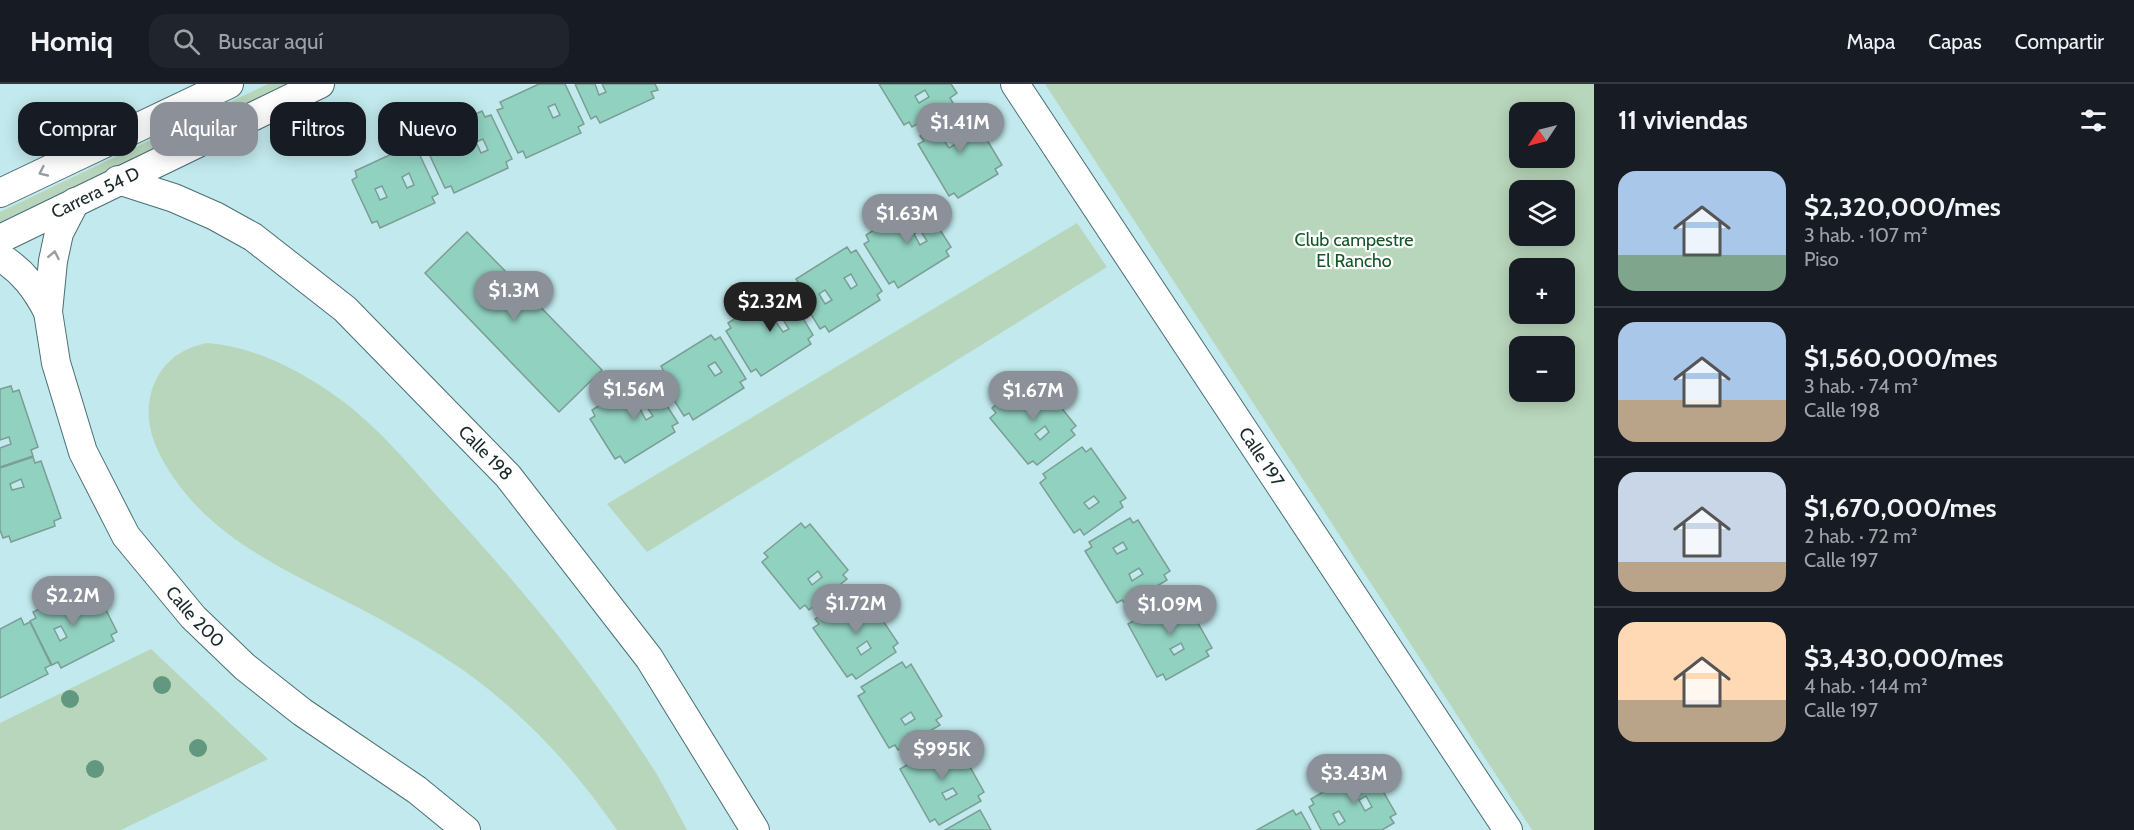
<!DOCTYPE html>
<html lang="es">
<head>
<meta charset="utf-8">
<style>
	:root { --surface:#171b24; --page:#20242c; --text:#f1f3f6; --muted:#9ea1a6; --line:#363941; --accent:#8c9099 }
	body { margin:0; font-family:Cabin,sans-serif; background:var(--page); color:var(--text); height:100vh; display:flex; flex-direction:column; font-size:22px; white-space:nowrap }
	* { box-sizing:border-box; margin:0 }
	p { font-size:20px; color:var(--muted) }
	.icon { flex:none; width:33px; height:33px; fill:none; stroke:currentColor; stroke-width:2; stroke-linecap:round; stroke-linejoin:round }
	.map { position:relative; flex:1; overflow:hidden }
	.sheet { display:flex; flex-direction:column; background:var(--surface); width:540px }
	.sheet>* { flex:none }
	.hud { position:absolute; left:18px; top:18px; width:570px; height:54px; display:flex; gap:12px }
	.needle { width:39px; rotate:235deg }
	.tools { position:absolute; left:1509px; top:18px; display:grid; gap:12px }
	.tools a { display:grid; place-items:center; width:66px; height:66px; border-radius:12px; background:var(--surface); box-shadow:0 3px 15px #0003; font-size:30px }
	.price { position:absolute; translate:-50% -51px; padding:0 14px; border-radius:21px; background:var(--accent); color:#fff; font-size:20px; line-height:39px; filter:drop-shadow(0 2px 3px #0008) }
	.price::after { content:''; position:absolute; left:50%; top:36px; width:18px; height:14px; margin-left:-9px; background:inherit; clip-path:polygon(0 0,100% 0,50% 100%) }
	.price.current { background:#222; color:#fff }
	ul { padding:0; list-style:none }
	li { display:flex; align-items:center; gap:18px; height:150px; padding:0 24px }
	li+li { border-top:2px solid var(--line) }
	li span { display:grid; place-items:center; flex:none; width:168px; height:120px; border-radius:18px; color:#555 }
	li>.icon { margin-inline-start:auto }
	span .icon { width:72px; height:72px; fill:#fffc; stroke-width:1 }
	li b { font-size:26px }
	h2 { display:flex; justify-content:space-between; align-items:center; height:72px; padding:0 24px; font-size:26px }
	.chip { padding:0 21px; border-radius:18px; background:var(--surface); box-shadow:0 3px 15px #0003; font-size:21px; line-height:54px }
	.chip.current { background:var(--accent); color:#fff }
	header { display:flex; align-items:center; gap:36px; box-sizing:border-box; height:84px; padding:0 30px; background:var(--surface); border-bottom:2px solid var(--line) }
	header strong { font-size:28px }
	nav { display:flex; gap:33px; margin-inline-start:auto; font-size:21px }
	.search { width:420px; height:54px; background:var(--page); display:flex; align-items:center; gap:15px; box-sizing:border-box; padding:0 21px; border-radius:18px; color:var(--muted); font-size:22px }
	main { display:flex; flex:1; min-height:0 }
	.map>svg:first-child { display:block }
</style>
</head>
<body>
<header>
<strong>Homiq</strong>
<div class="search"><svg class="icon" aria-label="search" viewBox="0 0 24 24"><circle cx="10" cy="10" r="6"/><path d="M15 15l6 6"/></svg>Buscar aquí</div>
<nav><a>Mapa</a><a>Capas</a><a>Compartir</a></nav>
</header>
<main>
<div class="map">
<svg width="1594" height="746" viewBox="0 0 1594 746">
	<rect width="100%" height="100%" fill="#c2e9ed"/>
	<!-- green -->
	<g fill="#b8d6bb" fill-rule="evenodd">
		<path d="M268,0H288L0,138V128Z"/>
		<path d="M1045,0H1594V746H1532ZM1520,28H1564V74H1520ZM1520,106H1564V152H1520ZM1520,184H1564V230H1520ZM1520,262H1564V308H1520Z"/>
		<path d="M1077,139L1107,183L647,468L607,420Z"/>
		<path d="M208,259C255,263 299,286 337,313C374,339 407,378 437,412C513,494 586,580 647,675C662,697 674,722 687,746H617C576,687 532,638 474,594C444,572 410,552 378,534C298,491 208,459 162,375C151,354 145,333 151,309C159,281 179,264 208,259Z"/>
		<path d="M151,565L268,675L121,746H0V639Z"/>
	</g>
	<!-- building -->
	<g fill="#91d1c0" stroke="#7b9e94" stroke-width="1.5" fill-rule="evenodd">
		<path d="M539,0H565L584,40L578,43L581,49L526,74L523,67L518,69L497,26L503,24L500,18ZM555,20L560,31L553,34L548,23Z"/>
		<path d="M575,0H595L599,11L606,8L602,0H655L658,6L651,8L654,14L600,39L596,32L591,35Z"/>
		<path d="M879,0H951L957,9L950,14L953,19L912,43L909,38L904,41ZM925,6L929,13L919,19L915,12Z"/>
		<path d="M482,27L485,33L491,31L512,75L506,78L508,84L454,109L451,102L445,104L425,61L431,58L428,52ZM483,55L488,66L481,69L476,58Z"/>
		<path d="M962,27L965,32L971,29L1002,81L995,85L998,90L958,114L954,109L949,112L918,60L924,57L920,52ZM955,51L959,58L949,64L945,58Z"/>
		<path d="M409,62L412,68L417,65L438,110L432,113L435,119L380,144L377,137L372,139L352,96L357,93L355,87ZM409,89L414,101L407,104L402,93ZM382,102L387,113L380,116L375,105Z"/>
		<path d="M916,119L920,125L925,122L951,163L946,167L949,172L898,204L894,197L889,200L864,160L869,157L866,151ZM920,146L927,157L920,161L914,150Z"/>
		<path d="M467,148L602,286L559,328L425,189Z"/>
		<path d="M847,163L851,169L856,166L882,207L877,211L880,216L829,248L825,242L820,245L795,204L800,201L796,195ZM851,190L857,201L851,205L844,194ZM825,206L832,216L825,220L819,210Z"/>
		<path d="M779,207L782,213L788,209L813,251L808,255L811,260L761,292L756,285L751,288L726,247L731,244L728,239ZM782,234L789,245L783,248L776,238Z"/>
		<path d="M711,251L715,256L720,253L746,295L740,298L744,304L693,336L689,329L684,332L658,291L664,288L661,282ZM715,278L722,288L715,292L708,282Z"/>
		<path d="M643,294L646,300L651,297L678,339L672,342L675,348L625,379L620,372L615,375L590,335L595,332L592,326ZM646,322L653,332L646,336L640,325Z"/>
		<path d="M1028,294L1033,299L1038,295L1076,342L1071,346L1075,351L1037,381L1033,377L1028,380L990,334L996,329L992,324ZM1045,342L1049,348L1040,356L1035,350Z"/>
		<path d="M11,302L13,308L19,306L38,363L31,366L33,372L0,383V364L11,360L9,353L0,356V305Z"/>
		<path d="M1082,363L1086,368L1091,364L1126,414L1120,418L1123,423L1084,451L1080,445L1074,449L1040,399L1046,394L1043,390ZM1094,412L1099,418L1089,425L1084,419Z"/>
		<path d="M33,373L35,379L41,377L61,434L54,437L55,442L11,458L9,452L3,454L0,446V384ZM21,395L24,403L12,406L10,400Z"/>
		<path d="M1130,434L1133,439L1138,436L1170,487L1164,491L1167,496L1126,521L1122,516L1117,519L1085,467L1092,463L1089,458ZM1123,458L1127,465L1117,470L1113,464ZM1139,484L1143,490L1132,497L1129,490Z"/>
		<path d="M801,439L805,444L810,440L848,486L843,491L847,495L809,526L805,521L800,525L762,478L768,473L764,469ZM818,487L822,493L812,501L808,495Z"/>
		<path d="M87,501L91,509L96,506L117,548L111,551L114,557L61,584L58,578L52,581L30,537L36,534L33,528ZM61,542L67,553L60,557L54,545Z"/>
		<path d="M855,508L858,513L864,509L898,559L893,563L896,568L856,595L852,590L847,593L813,544L819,540L815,535ZM867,557L871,564L861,571L857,564Z"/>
		<path d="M1173,508L1177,514L1182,511L1212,564L1206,567L1209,572L1166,596L1163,590L1157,593L1128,540L1135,536L1132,531ZM1181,559L1184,565L1174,571L1170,565Z"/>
		<path d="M21,534L24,541L30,538L51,581L45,584L48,590L0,614V545Z"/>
		<path d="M902,578L906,584L911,580L942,632L936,636L940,641L898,666L895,661L889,664L858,612L865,608L861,603ZM911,628L915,635L905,641L901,635Z"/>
		<path d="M946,653L949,659L955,656L984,708L978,712L981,717L939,741L935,735L930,738L900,685L907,681L904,676ZM953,704L957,710L946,716L942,709Z"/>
		<path d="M1363,685L1367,691L1372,688L1396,730L1390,733L1394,739L1382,746H1321L1309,723L1314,720L1311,715ZM1366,712L1372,723L1365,727L1359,716ZM1339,727L1345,737L1339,741L1333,730Z"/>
		<path d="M980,726L991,746H945Z"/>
		<path d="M1293,726L1296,731L1301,728L1311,746H1257Z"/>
	</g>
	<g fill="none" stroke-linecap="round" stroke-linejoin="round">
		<defs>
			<g id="minor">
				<path id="s1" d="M1015,0L1508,746"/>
				<path id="s2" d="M118,96L174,114L215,132L253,153L345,225L508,392L649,574L755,746"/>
				<path d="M0,109L229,0"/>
				<path id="s3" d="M75,118L59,149L53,177L48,228L56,279L83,368L126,452L193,533L245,583L302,628L417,706L466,746"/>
				<path id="s4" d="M0,155L320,0"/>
				<path d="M0,173C23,187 36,205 48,228"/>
			</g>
		</defs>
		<!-- minor casing -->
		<use href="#minor" stroke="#4b6f73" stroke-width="30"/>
		<!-- minor -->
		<use href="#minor" stroke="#fff" stroke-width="28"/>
	</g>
	<!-- trees -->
	<g fill="#629880">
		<circle cx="162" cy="601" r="9"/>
		<circle cx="70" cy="615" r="9"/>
		<circle cx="198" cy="664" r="9"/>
		<circle cx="95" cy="685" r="9"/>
	</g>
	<!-- one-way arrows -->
	<defs><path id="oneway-chevron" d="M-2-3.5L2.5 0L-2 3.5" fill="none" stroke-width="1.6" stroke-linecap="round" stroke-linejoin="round" transform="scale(1.5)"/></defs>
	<g stroke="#989fa0">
		<use href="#oneway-chevron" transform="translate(43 88) rotate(155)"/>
		<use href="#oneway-chevron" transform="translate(54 171) rotate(-79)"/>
	</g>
	<g text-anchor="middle" stroke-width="4.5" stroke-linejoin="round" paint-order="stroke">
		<!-- street labels -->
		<g font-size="18" fill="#1a292b" stroke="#fff">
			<text dy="6" stroke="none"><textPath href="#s4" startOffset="106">Carrera 54 D</textPath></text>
			<text dy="6" stroke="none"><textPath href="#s2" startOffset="465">Calle 198</textPath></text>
			<text dy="6" stroke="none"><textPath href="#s1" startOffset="447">Calle 197</textPath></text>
			<text dy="6" stroke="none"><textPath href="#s3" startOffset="460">Calle 200</textPath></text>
		</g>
		<!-- park labels -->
		<g font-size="18" fill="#145526" stroke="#fff">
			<text x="1354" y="162">Club campestre<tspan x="1354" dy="21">El Rancho</tspan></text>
		</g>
	</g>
</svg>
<div class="tools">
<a><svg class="needle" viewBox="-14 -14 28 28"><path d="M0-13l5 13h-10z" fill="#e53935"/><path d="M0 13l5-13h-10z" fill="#9ea1a6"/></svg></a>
<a><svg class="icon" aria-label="layers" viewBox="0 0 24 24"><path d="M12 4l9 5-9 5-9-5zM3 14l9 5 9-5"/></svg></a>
<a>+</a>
<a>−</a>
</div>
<b class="price" style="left:960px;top:70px">$1.41M</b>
<b class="price" style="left:907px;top:161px">$1.63M</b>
<b class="price" style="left:514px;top:238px">$1.3M</b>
<b class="price current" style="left:770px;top:249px">$2.32M</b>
<b class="price" style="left:634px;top:337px">$1.56M</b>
<b class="price" style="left:1033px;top:338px">$1.67M</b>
<b class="price" style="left:73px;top:543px">$2.2M</b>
<b class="price" style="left:856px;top:551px">$1.72M</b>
<b class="price" style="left:1170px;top:552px">$1.09M</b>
<b class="price" style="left:942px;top:697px">$995K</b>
<b class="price" style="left:1354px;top:721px">$3.43M</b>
<div class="hud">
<a class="chip">Comprar</a>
<a class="chip current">Alquilar</a>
<a class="chip">Filtros</a>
<a class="chip">Nuevo</a>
</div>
</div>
<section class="sheet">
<h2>11 viviendas<svg class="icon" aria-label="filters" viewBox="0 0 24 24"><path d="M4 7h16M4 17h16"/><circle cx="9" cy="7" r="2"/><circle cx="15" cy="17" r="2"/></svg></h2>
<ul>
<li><span style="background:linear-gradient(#a9c7e8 70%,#7fa58c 0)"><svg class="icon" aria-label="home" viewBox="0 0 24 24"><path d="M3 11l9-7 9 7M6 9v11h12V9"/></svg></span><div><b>$2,320,000/mes</b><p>3 hab. · 107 m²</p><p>Piso</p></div></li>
<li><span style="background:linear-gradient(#a9c7e8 65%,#b9a48a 0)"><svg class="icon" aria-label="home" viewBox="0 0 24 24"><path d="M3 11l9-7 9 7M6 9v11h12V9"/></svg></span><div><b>$1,560,000/mes</b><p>3 hab. · 74 m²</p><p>Calle 198</p></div></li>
<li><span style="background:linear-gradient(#c9d6e8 75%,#b9a48a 0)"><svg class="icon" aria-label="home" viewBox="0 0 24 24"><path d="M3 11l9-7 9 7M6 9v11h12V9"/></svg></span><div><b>$1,670,000/mes</b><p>2 hab. · 72 m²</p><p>Calle 197</p></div></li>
<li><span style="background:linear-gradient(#ffd9b3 65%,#b9a48a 0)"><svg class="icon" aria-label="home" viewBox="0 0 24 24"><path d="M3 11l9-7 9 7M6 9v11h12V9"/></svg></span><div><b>$3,430,000/mes</b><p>4 hab. · 144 m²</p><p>Calle 197</p></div></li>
</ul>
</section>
</main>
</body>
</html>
